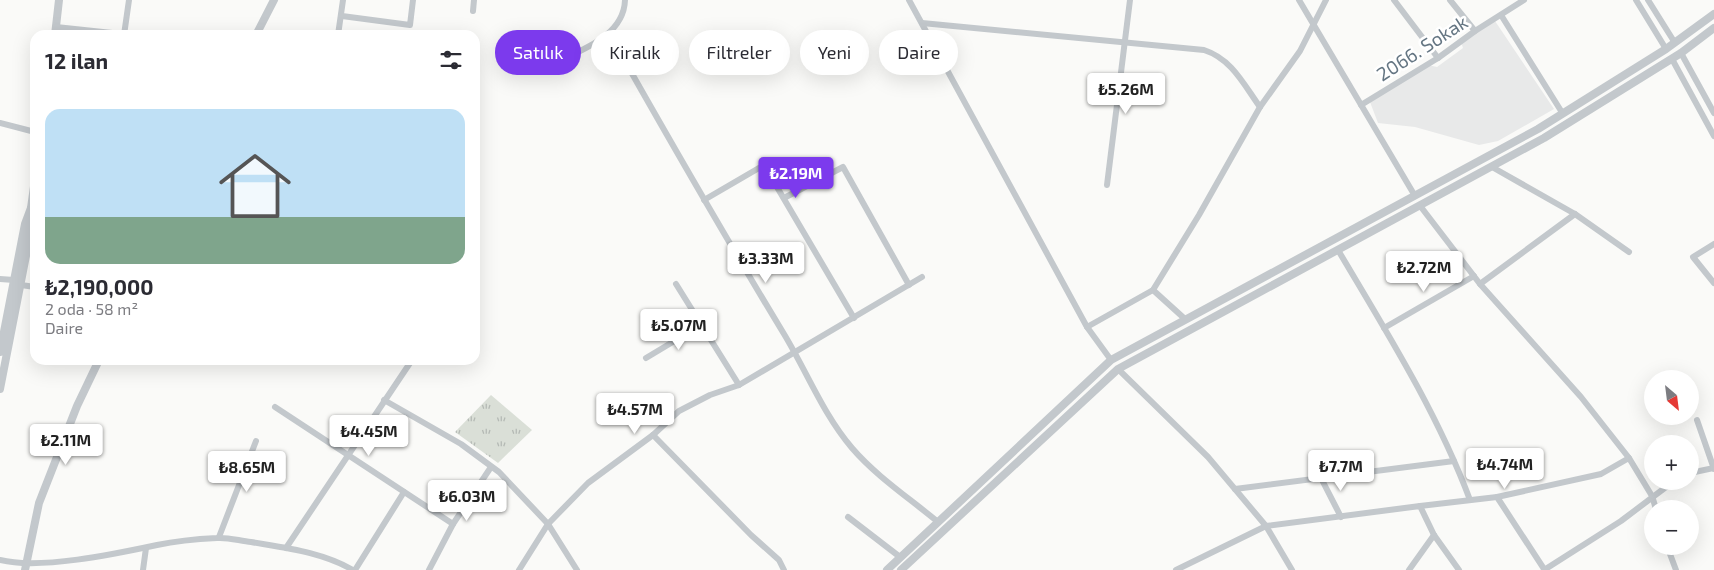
<!DOCTYPE html>
<html lang="tr">
<head>
<meta charset="utf-8">
<style>
	:root { --surface:#fff; --page:#f2f2f3; --text:#2b2b33; --muted:#7c7c81; --line:#e1e1e2; --accent:#7c3aed }
	body { margin:0; font-family:"Exo 2",sans-serif; background:var(--page); color:var(--text); height:100vh; display:flex; flex-direction:column; font-size:19px; white-space:nowrap }
	* { box-sizing:border-box; margin:0 }
	p { font-size:16px; color:var(--muted) }
	.icon { flex:none; width:28px; height:28px; fill:none; stroke:currentColor; stroke-width:2; stroke-linecap:round; stroke-linejoin:round }
	.map { position:relative; flex:1; overflow:hidden }
	.details { position:absolute; left:30px; top:30px; width:450px; height:335px; display:flex; flex-direction:column; background:var(--surface); border-radius:15px; box-shadow:0 5px 20px #0002 }
	.details>* { flex:none }
	.banner { position:absolute; left:495px; top:30px; width:475px; height:45px; display:flex; gap:10px }
	.needle { width:32px; rotate:152deg }
	.buttons { position:absolute; left:1644px; top:370px; display:grid; gap:10px }
	.buttons a { display:grid; place-items:center; width:55px; height:55px; border-radius:50%; background:var(--surface); box-shadow:0 5px 20px #0002; font-size:25px }
	.price { position:absolute; translate:-50% -42px; padding:0 11px; border-radius:5px; background:#fff; color:#222; font-size:16px; line-height:32px; filter:drop-shadow(0 1px 2px #0008) }
	.price::after { content:''; position:absolute; left:50%; top:30px; width:15px; height:11px; margin-left:-8px; background:inherit; clip-path:polygon(0 0,100% 0,50% 100%) }
	.price.on { background:var(--accent); color:#fff }
	ul { padding:0; list-style:none }
	li { display:grid; align-content:center; gap:10px; height:265px; padding:0 15px }
	li+li { border-top:1px solid var(--line) }
	li span { display:grid; place-items:center; height:155px; border-radius:15px; color:#555 }
	li>.icon { margin-inline-start:auto }
	span .icon { width:90px; height:90px; fill:#fffc; stroke-width:1 }
	li b { font-size:21px }
	h2 { display:flex; justify-content:space-between; align-items:center; height:60px; padding:0 15px; font-size:21px }
	.pill { padding:0 18px; border-radius:22px; background:var(--surface); box-shadow:0 5px 20px #0002; font-size:18px; line-height:45px }
	.pill.on { background:var(--accent); color:#fff }
	.map>svg:first-child { display:block }
</style>
</head>
<body>
<div class="map">
<svg width="1714" height="570" viewBox="0 0 1714 570">
	<defs>
		<pattern id="park-tufts" width="24" height="20" patternUnits="userSpaceOnUse" patternTransform="scale(1.25)"><rect width="24" height="20" fill="#dadfd7"/><path d="M3 7l-1-3M5 7V3M7 7l1-3M15 17l-1-3M17 17v-4M19 17l1-3" fill="none" stroke="#b4b9b4"/></pattern>
	</defs>
	<rect width="100%" height="100%" fill="#fafaf8"/>
	<!-- built -->
	<path fill="#e8e9e9" d="M1495,21L1554,109L1498,141L1479,145L1415,127L1378,123L1370,102L1428,65L1437,67L1463,48L1461,42Z"/>
	<!-- park -->
	<path fill="url(#park-tufts)" d="M491,395L532,430L498,463L455,432Z"/>
	<g fill="none" stroke-linecap="round" stroke-linejoin="round">
		<!-- minor -->
		<g stroke="#c3c8cc" stroke-width="6">
			<path d="M909,0L1087,327L1111,360"/>
			<path d="M1299,0L1415,196"/>
			<path d="M1394,0L1438,58"/>
			<path d="M1450,0L1475,31"/>
			<path d="M1636,0L1666,49"/>
			<path d="M1648,0L1675,43"/>
			<path d="M473,11L474,0"/>
			<path d="M1501,15L1563,114"/>
			<path d="M342,16L410,25L413,0"/>
			<path d="M922,23L1204,50C1232,59 1244,85 1260,107"/>
			<path d="M56,27L131,35"/>
			<path d="M609,33C666,134 724,235 784,334C807,372 823,414 852,448C876,476 909,498 938,522"/>
			<path d="M124,35L129,0"/>
			<path d="M338,35L343,0"/>
			<path d="M1681,53L1714,113"/>
			<path d="M1672,59L1714,136"/>
			<path d="M557,62C584,49 624,35 625,0"/>
			<path d="M1361,105L1438,58L1475,31L1524,0"/>
			<path d="M0,123L35,132"/>
			<path d="M1492,167L1575,214L1629,252"/>
			<path d="M1107,185L1130,0"/>
			<path d="M784,198L843,167L909,285"/>
			<path d="M704,200L764,165L854,318"/>
			<path d="M1421,207L1480,284L1581,397L1629,458"/>
			<path d="M1714,244L1693,257L1714,283"/>
			<path d="M1338,250C1386,331 1437,412 1470,500"/>
			<path d="M0,279L14,280"/>
			<path d="M676,284L739,385"/>
			<path d="M1480,284L1575,214"/>
			<path d="M21,285L35,287"/>
			<path d="M1153,290L1185,319"/>
			<path d="M1087,327L1153,290L1199,215L1260,107L1300,51L1326,0"/>
			<path d="M1384,328L1474,276"/>
			<path d="M646,358L701,325"/>
			<path d="M1118,369L1208,457L1266,526L1292,570"/>
			<path d="M384,400L461,444L499,472L548,524L577,570"/>
			<path d="M275,407L453,524"/>
			<path d="M1697,420L1714,469"/>
			<path d="M653,435L751,535L779,560L784,570"/>
			<path d="M1690,473L1714,468"/>
			<path d="M1321,478L1341,517"/>
			<path d="M1235,489L1454,461"/>
			<path d="M1497,497L1601,474L1629,458L1652,496L1656,509"/>
			<path d="M1420,506L1497,497L1544,569"/>
			<path d="M848,517L900,557"/>
			<path d="M219,537L256,441"/>
			<path d="M1667,546L1676,570"/>
			<path d="M286,548L412,360"/>
			<path d="M0,560C39,570 115,554 157,545C176,541 197,539 217,538C228,537 240,541 251,542C286,548 322,552 353,570"/>
			<path d="M143,570L146,548"/>
			<path d="M355,570L404,492"/>
			<path d="M429,570L453,524L491,467"/>
			<path d="M519,570L548,524L588,483L653,435L679,411L710,395L739,385L922,277"/>
			<path d="M1176,570L1266,526L1420,506L1434,535L1459,570"/>
			<path d="M1409,570L1434,535"/>
			<path d="M1544,570L1621,521L1674,481"/>
		</g>
		<!-- tertiary -->
		<g stroke="#c3c8cc" stroke-width="8">
			<path d="M55,35L59,0"/>
			<path d="M256,35L274,0"/>
			<path d="M31,208L35,179"/>
			<path d="M0,352L25,224L31,208L32,225L0,389"/>
			<path d="M25,570L39,503L77,406L99,360"/>
			<path d="M887,570L1111,360L1538,129L1666,49L1714,14"/>
			<path d="M901,570L1118,369L1544,138L1681,53L1714,28"/>
		</g>
	</g>
	<g text-anchor="middle" stroke-width="5" stroke-linejoin="round" paint-order="stroke">
		<!-- street labels -->
		<g font-size="19" fill="#657683" stroke="#fff">
			<text transform="translate(1422 48) rotate(-33)" y="7">2066. Sokak</text>
		</g>
	</g>
</svg>
<div class="buttons">
<a><svg class="needle" viewBox="-14 -14 28 28"><path d="M0-13l5 13h-10z" fill="#e53935"/><path d="M0 13l5-13h-10z" fill="#7c7c81"/></svg></a>
<a>+</a>
<a>−</a>
</div>
<b class="price" style="left:1126px;top:115px">₺5.26M</b>
<b class="price on" style="left:796px;top:199px">₺2.19M</b>
<b class="price" style="left:766px;top:284px">₺3.33M</b>
<b class="price" style="left:1424px;top:293px">₺2.72M</b>
<b class="price" style="left:679px;top:351px">₺5.07M</b>
<b class="price" style="left:635px;top:435px">₺4.57M</b>
<b class="price" style="left:369px;top:457px">₺4.45M</b>
<b class="price" style="left:66px;top:466px">₺2.11M</b>
<b class="price" style="left:1505px;top:490px">₺4.74M</b>
<b class="price" style="left:1341px;top:492px">₺7.7M</b>
<b class="price" style="left:247px;top:493px">₺8.65M</b>
<b class="price" style="left:467px;top:522px">₺6.03M</b>
<div class="banner">
<a class="pill on">Satılık</a>
<a class="pill">Kiralık</a>
<a class="pill">Filtreler</a>
<a class="pill">Yeni</a>
<a class="pill">Daire</a>
</div>
<section class="details">
<h2>12 ilan<svg class="icon" aria-label="filters" viewBox="0 0 24 24"><path d="M4 7h16M4 17h16"/><circle cx="9" cy="7" r="2"/><circle cx="15" cy="17" r="2"/></svg></h2>
<ul>
<li><span style="background:linear-gradient(#bfe0f5 70%,#7fa58c 0)"><svg class="icon" aria-label="home" viewBox="0 0 24 24"><path d="M3 11l9-7 9 7M6 9v11h12V9"/></svg></span><div><b>₺2,190,000</b><p>2 oda · 58 m²</p><p>Daire</p></div></li>
</ul>
</section>
</div>
</body>
</html>
